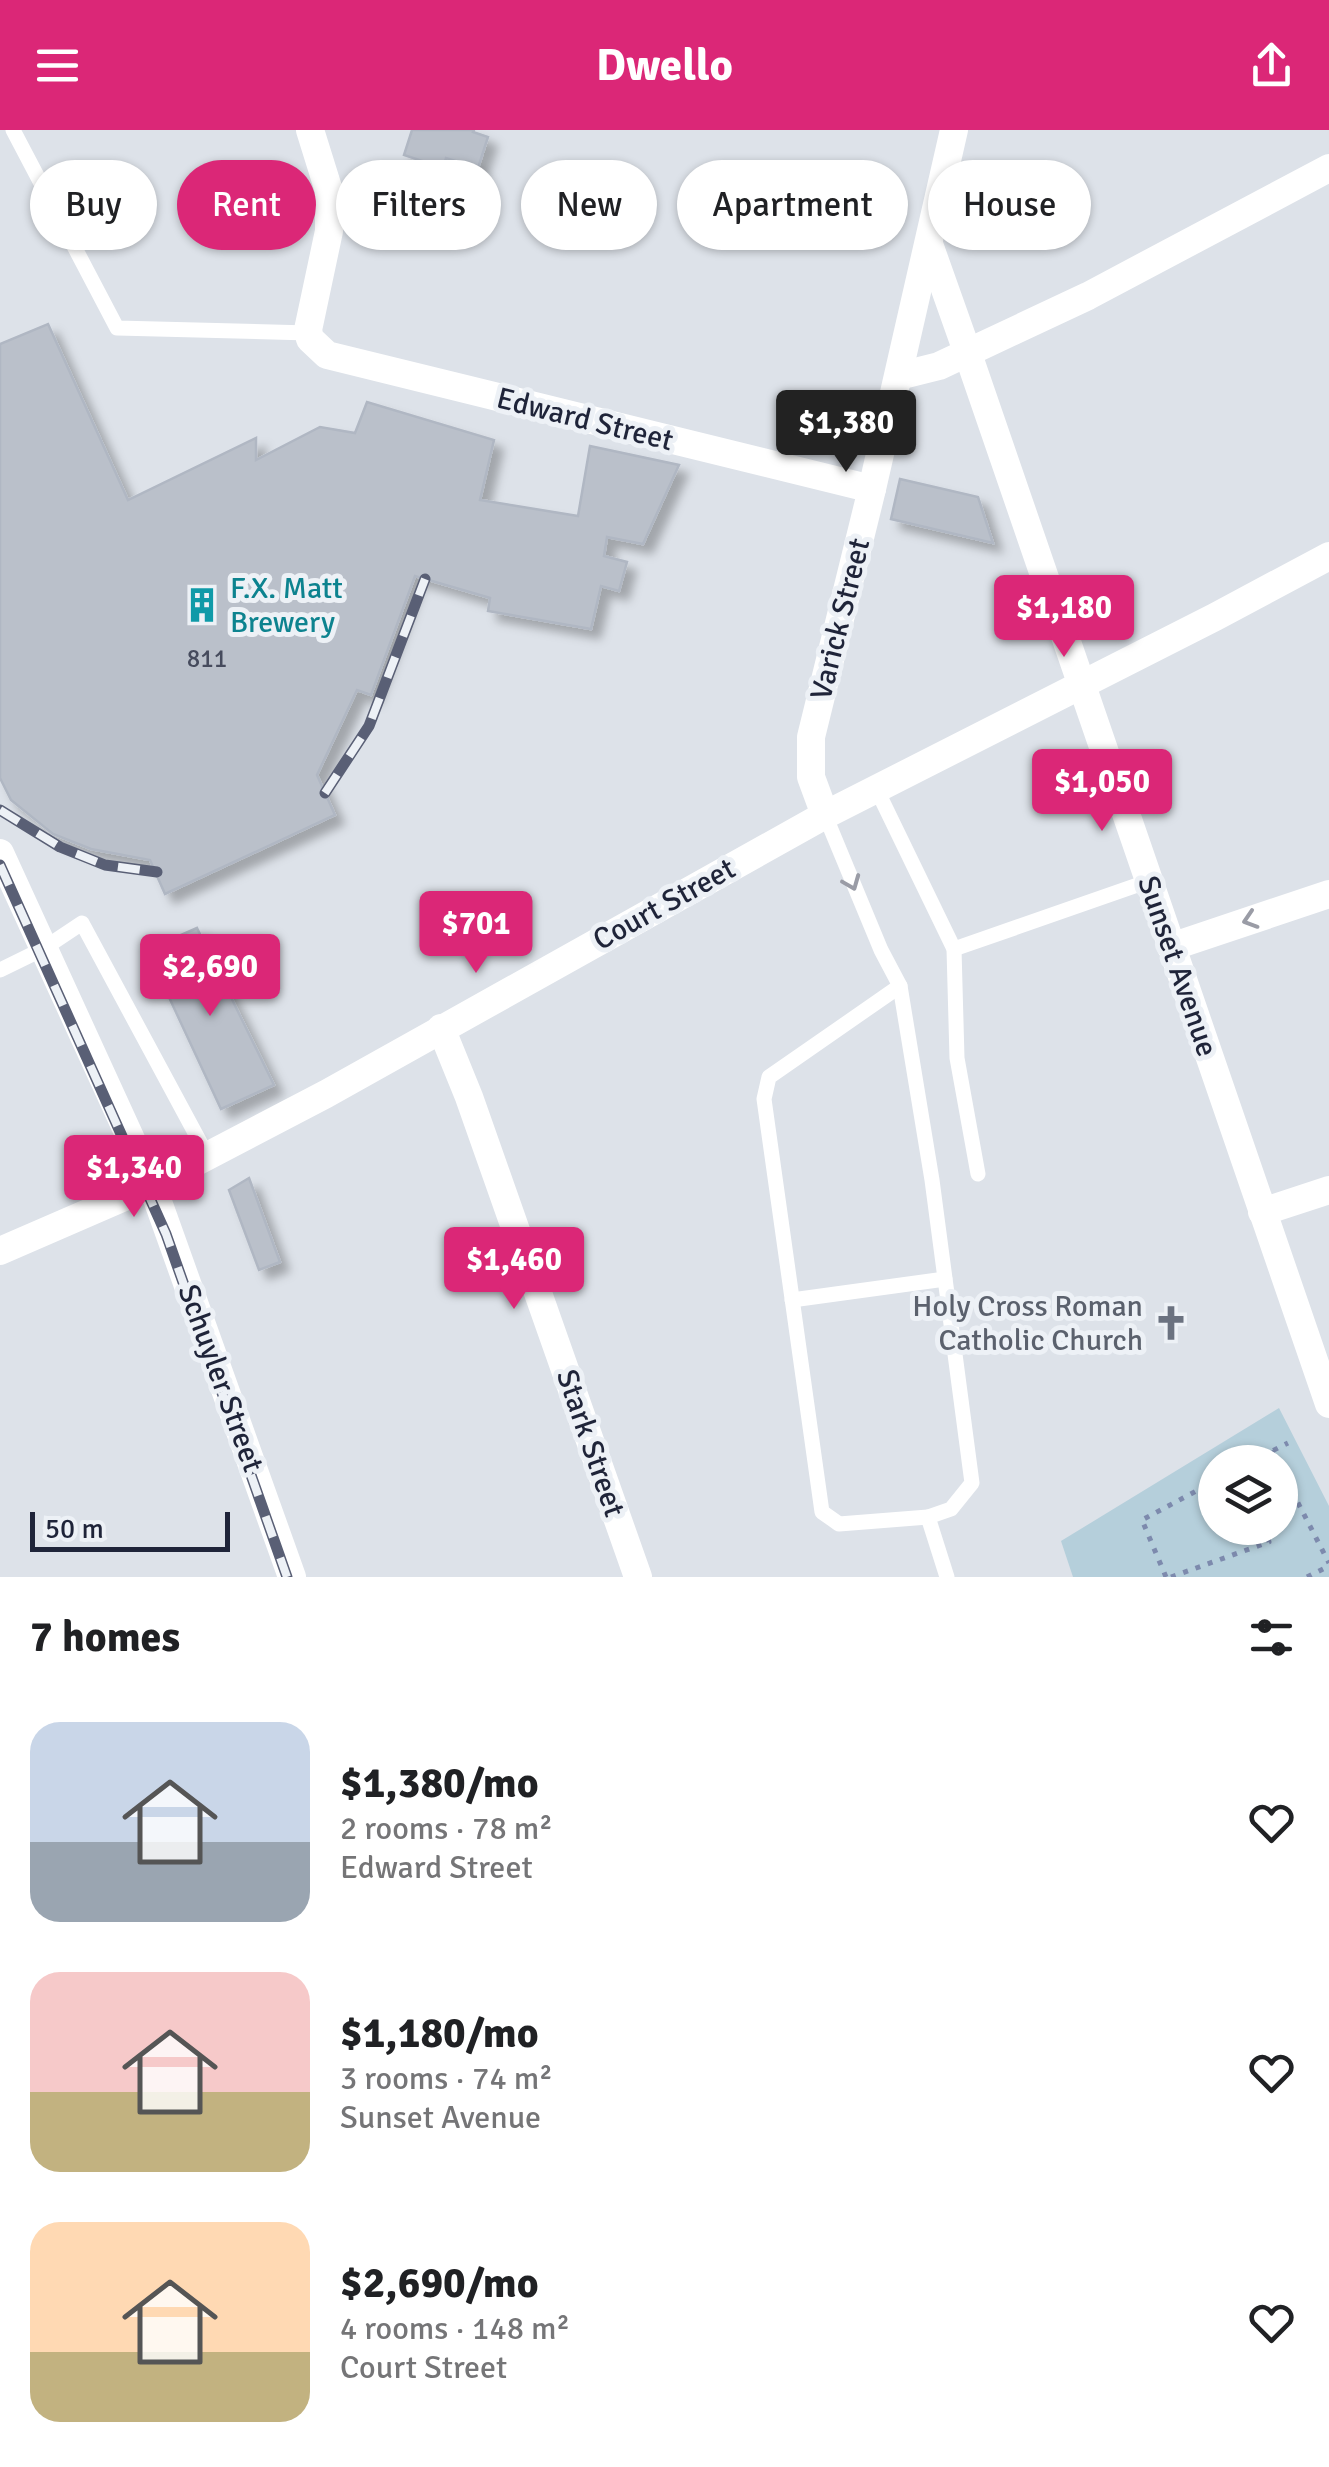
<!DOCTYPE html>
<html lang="en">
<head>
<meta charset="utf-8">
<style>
	:root { --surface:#fff; --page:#f6f6f6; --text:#202124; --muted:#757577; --accent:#db2777 }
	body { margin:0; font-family:Signika,sans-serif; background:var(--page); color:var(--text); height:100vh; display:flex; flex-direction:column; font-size:38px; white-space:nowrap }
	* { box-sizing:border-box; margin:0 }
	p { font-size:32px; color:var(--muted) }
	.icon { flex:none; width:55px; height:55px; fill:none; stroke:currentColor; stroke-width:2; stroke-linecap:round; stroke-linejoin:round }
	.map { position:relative; height:1447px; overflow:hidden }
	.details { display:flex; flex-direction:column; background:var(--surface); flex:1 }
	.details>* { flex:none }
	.guide { position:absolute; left:30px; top:30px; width:1270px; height:90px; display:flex; gap:20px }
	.controls { position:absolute; left:1198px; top:1315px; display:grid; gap:20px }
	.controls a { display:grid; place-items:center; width:100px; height:100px; border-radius:50%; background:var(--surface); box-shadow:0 2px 8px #0004; font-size:50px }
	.scale { position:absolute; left:30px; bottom:25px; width:200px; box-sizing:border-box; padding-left:10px; border:5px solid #1f2439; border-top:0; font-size:28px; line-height:35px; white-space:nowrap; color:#1f2439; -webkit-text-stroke:8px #edf1f6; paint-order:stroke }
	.price { position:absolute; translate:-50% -85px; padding:0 22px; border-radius:10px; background:var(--accent); color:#fff; font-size:32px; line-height:65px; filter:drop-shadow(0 2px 5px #0008) }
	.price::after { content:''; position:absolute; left:50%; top:60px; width:30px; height:22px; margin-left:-15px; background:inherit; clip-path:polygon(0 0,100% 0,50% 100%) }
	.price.on { background:#222; color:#fff }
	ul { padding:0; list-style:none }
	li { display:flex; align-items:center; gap:30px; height:250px; padding:0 30px }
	li span { display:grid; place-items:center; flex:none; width:280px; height:200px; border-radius:30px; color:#555 }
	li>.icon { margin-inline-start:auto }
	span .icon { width:120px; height:120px; fill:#fffc; stroke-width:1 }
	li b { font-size:42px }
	h2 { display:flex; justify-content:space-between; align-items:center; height:120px; padding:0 30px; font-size:42px }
	.chip { padding:0 35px; border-radius:45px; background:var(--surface); box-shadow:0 2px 8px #0004; font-size:35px; line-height:90px }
	.chip.on { background:var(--accent); color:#fff }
	header { display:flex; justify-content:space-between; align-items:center; height:130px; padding:0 30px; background:var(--accent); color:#fff; font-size:45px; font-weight:700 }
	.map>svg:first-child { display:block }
</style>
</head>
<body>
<header><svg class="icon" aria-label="menu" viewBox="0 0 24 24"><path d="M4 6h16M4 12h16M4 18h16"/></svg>Dwello<svg class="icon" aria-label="share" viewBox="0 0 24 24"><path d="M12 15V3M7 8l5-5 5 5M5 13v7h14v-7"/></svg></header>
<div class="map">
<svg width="1329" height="1447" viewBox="0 0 1329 1447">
	<defs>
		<filter id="shadow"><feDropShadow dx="9" dy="9" stdDeviation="5" flood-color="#0004"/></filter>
	</defs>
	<rect width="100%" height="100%" fill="#dde2e9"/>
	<!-- green -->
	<path fill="#b5cfdb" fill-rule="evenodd" d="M1279,1278L1329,1376V1447H1073L1061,1411ZM1215,1332H1280V1398H1215Z"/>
	<!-- building -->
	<g fill="#bac0ca" stroke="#b0b7c3" stroke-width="2.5" filter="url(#shadow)">
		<path d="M412,0H474L473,2L488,7L478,38L446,28L443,38L404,25Z"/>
		<path d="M48,194L128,370L256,308V330L320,297L355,303L367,272L494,310L480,370L578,386L590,316L679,335L643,414L607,407L604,426L627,432L619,461L601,456L591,499L488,481L490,468L415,446L371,565L357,560L317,645L335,685L165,764L150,730L91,719L53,704L11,670L0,648V214Z"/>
		<path d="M900,349L978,367L993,413L891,389Z"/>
		<path d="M197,798L274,955L221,979L147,820Z"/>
		<path d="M249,1048L280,1132L259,1140L229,1060Z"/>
	</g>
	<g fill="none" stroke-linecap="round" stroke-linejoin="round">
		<!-- path -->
		<g stroke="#7d8aad" stroke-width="5" stroke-dasharray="5 8" stroke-linecap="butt">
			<path d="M1271,1321L1277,1332"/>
			<path d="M1250,1332L1288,1313"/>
			<path d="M1280,1338L1329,1433"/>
			<path d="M1166,1447L1142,1390L1215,1351"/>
			<path d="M1171,1447L1269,1412L1265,1398"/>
			<path d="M1307,1447L1329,1436"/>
		</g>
		<!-- service -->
		<g stroke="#fff" stroke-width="15">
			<path d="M13,0L117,198L309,203"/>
			<path d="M876,658L954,819L957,928L978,1044"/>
			<path d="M825,685L881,820L900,856L932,1050L972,1353L951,1379L928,1387L947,1447"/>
			<path d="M954,819L1149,751"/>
			<path d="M0,840L43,819L82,793L207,1025"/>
			<path d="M900,856L769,947L764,969L822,1382L839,1394L928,1387"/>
			<path d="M792,1170L945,1149"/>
		</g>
		<!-- minor -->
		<g stroke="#fff" stroke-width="28">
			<path d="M310,0L329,61V101L308,200L310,209L327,225L872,359"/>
			<path d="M929,114L968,224L1329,1274"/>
			<path d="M899,246L939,236L1088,166L1329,38"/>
			<path d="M825,685L811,647V607L872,359L954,0"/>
			<path d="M0,723L152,1055L292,1447"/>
			<path d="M1171,817L1329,764"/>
			<path d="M441,898L469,967L638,1447"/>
			<path d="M1262,1082L1329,1060"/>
		</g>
		<!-- tertiary -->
		<path stroke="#fff" stroke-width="28" d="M0,1121L152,1055L326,964L825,685L1215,487L1329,426"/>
		<defs>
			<g id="rail">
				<path d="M325,663L369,596L425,449"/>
				<path d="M0,680L60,717L105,735L157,742"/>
				<path d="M0,735L166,1104L287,1447"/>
			</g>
		</defs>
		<!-- rail casing -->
		<use href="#rail" stroke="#595f75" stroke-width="11"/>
		<!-- rail -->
		<use href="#rail" stroke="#edf1f6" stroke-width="8" stroke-dasharray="22" stroke-linecap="butt"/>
	</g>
	<!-- one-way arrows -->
	<defs><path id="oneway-chevron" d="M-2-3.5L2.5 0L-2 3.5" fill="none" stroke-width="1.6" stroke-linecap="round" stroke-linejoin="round" transform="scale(2.5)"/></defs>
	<g stroke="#9a9ca6">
		<use href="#oneway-chevron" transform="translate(852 753) rotate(68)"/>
		<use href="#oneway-chevron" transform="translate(1250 790) rotate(162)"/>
	</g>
	<!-- icons -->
	<defs>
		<symbol id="building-bare" viewBox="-9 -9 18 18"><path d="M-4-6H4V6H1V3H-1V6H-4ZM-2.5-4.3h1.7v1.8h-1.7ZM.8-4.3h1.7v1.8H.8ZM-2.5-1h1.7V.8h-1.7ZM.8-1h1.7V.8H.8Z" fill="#0f9aa8" stroke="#edf1f6" stroke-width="2.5" paint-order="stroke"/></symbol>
		<symbol id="church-bare" viewBox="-9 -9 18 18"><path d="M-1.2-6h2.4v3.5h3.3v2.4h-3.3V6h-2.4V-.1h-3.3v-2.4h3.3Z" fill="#6b7280" stroke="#edf1f6" stroke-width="2.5" paint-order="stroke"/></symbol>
	</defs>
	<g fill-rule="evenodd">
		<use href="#building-bare" x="177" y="450" width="50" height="50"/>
		<use href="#church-bare" x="1146" y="1168" width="50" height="50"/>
	</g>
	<g text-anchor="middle" stroke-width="10" stroke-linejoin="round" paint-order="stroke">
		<!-- number labels -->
		<g font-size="25" fill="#464b5d">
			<text x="207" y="537">811</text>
		</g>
		<!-- street labels -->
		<g font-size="30" fill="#1f2439" stroke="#edf1f6">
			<text transform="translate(585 289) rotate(14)" y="10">Edward Street</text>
			<text transform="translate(840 489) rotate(-76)" y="10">Varick Street</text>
			<text transform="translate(664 774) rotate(-29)" y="10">Court Street</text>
			<text transform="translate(1178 836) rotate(71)" y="10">Sunset Avenue</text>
			<text transform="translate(221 1248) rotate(70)" y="10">Schuyler Street</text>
			<text transform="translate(591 1313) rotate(71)" y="10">Stark Street</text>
		</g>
		<!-- culture labels -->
		<g font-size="30" fill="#0d838f" stroke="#edf1f6" text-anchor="start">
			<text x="230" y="468">F.X. Matt<tspan x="230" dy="34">Brewery</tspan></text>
		</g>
		<!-- worship labels -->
		<g font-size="30" fill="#5b616d" stroke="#edf1f6" text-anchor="end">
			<text x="1143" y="1186">Holy Cross Roman<tspan x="1143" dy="34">Catholic Church</tspan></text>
		</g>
	</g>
</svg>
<div class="controls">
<a><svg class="icon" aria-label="layers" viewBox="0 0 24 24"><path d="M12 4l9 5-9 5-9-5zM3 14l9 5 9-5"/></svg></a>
</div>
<div class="scale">50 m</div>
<b class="price on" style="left:846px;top:345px">$1,380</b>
<b class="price" style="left:1064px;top:530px">$1,180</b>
<b class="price" style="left:1102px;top:704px">$1,050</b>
<b class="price" style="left:476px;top:846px">$701</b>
<b class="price" style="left:210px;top:889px">$2,690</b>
<b class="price" style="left:134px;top:1090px">$1,340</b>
<b class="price" style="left:514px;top:1182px">$1,460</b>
<div class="guide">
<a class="chip">Buy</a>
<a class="chip on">Rent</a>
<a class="chip">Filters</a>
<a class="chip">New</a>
<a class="chip">Apartment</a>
<a class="chip">House</a>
</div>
</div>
<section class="details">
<h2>7 homes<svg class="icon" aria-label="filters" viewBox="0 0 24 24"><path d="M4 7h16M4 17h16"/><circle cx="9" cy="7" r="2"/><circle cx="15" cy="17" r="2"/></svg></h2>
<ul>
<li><span style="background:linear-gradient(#c9d6e8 60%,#9aa5b1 0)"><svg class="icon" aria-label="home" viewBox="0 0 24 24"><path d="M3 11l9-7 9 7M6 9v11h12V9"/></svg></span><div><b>$1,380/mo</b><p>2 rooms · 78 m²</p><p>Edward Street</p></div><svg class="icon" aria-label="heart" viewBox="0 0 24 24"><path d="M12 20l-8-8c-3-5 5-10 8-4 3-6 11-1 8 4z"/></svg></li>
<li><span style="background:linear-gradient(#f6c9c9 60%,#c2b280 0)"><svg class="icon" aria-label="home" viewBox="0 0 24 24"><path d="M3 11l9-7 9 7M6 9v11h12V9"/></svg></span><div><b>$1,180/mo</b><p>3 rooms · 74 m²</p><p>Sunset Avenue</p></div><svg class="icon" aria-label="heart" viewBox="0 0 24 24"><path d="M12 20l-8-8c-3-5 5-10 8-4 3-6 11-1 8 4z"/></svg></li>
<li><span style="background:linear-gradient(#ffd9b3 65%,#c2b280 0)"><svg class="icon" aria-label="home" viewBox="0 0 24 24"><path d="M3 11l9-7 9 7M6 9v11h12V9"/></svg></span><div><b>$2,690/mo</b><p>4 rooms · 148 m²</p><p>Court Street</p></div><svg class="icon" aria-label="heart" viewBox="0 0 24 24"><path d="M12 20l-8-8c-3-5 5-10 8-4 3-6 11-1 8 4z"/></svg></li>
</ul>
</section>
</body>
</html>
